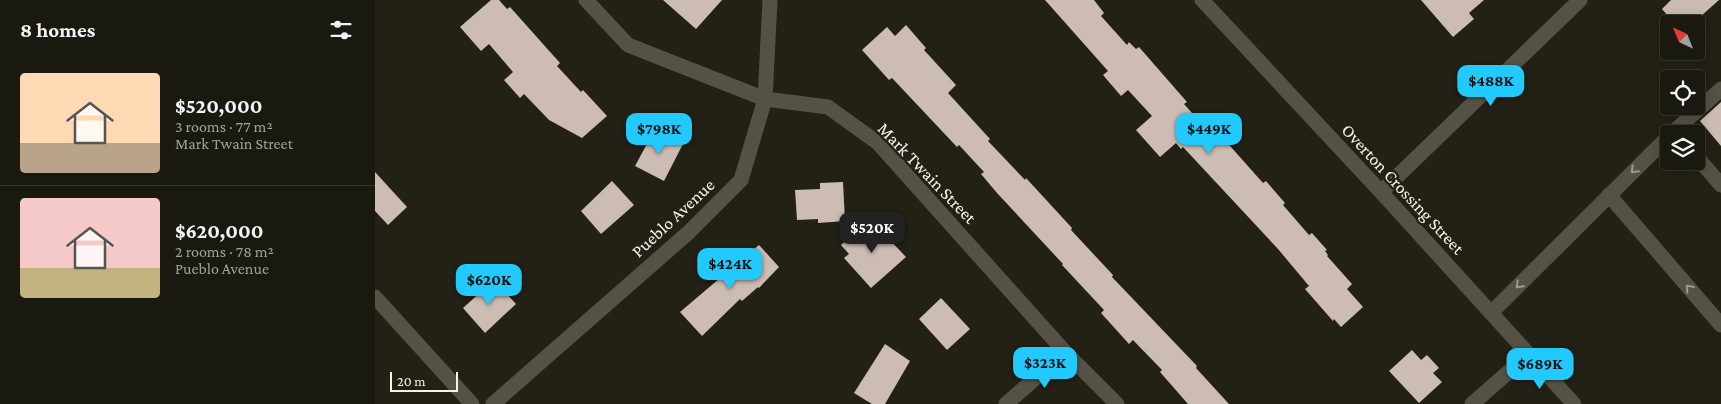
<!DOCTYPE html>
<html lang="en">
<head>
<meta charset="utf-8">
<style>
	:root { --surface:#1a1910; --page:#27261e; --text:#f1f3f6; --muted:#9fa09f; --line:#383830; --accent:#21c9fd }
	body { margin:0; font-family:"Crimson Pro",serif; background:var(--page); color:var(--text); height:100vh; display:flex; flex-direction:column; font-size:19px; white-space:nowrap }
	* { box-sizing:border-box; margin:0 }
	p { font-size:16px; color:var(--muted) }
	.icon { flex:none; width:28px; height:28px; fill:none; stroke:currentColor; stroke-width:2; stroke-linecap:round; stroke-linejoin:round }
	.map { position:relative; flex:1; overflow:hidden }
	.side { display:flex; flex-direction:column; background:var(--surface); width:375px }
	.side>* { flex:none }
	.needle { width:32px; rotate:317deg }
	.fabs { position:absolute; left:1285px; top:15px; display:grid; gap:10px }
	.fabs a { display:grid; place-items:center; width:45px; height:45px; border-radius:5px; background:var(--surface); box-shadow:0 2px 12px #0003,0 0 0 1px var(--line); font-size:25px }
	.scale { position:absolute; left:15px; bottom:12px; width:68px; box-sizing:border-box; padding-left:5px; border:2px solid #f4f3eb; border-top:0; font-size:14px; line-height:18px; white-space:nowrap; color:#f4f3eb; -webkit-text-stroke:4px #232115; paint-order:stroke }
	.price { position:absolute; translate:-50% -42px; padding:0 11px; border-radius:10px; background:var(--accent); color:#111; font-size:16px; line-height:32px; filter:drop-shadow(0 1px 2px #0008) }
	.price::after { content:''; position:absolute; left:50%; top:30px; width:15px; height:11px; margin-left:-8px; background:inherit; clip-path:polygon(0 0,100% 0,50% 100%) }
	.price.current { background:#222; color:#fff }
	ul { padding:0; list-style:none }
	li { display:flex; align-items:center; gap:15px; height:125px; padding:0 20px }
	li+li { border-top:1px solid var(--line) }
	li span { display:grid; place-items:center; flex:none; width:140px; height:100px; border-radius:5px; color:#555 }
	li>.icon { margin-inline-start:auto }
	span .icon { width:60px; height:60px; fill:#fffc; stroke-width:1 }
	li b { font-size:21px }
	h2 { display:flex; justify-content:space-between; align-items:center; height:60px; padding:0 20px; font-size:21px }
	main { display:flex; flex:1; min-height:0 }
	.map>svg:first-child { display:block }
</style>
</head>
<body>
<main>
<section class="side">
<h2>8 homes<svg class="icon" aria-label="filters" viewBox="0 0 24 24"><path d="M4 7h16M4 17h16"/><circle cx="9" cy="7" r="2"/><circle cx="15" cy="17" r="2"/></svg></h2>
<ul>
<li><span style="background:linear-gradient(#ffd9b3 70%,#b9a48a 0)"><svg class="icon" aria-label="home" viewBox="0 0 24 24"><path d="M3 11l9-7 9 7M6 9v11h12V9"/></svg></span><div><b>$520,000</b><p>3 rooms · 77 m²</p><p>Mark Twain Street</p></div></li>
<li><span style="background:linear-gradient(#f6c9c9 70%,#c2b280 0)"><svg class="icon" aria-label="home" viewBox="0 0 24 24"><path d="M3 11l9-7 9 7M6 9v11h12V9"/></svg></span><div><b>$620,000</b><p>2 rooms · 78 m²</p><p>Pueblo Avenue</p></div></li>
</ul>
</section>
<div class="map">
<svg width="1346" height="404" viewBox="0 0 1346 404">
	<rect width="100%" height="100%" fill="#232115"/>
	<!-- building -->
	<g fill="#ccbcb3">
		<path d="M116,0H124L132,9L135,7L185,63L182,66L206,92L208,90L232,116L207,138L174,120L149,94L145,98L129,80L138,72L114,44L106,51L85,27Z"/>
		<path d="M288,0H347L321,29Z"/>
		<path d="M670,0H719L729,13L726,16L752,45L754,42L761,49L764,47L812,102L809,104L835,133L838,131L846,140L848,138L888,183L891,181L910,203L908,205L934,235L937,233L952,250L950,251L953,255L952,256L977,284L972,289L988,307L966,327L959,319L958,321L930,289L934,286L903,249L808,147L806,149L801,143L785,157L761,130L777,116L753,90L746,96L728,75L733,71Z"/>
		<path d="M1046,0H1109L1094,13L1099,19L1078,37Z"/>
		<path d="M1296,0H1344L1317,24H1300L1287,9Z"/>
		<path d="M531,25L551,48L549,50L581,85L573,93L615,139L613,141L650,180L651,178L697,228L696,230L738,275L737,277L822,366L821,368L854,404H813L785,372L787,370L758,340L754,344L726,313L729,310L687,265L688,264L622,193L606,174L609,172L584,145L582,147L517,78L514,80L487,50L512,27L520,36Z"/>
		<path d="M1346,102V146L1325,121Z"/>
		<path d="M280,129L308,144L289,181L260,166Z"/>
		<path d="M0,172L32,207L13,225L0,211Z"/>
		<path d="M237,181L259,205L226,234L206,211Z"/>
		<path d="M468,182L470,221L443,223V219L422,220L420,190L445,189V183Z"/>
		<path d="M493,221L509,238L511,236L531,257L496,288L469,258L474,254L466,245Z"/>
		<path d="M384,245L404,267L384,288L383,287L367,301L365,299L327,336L305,312Z"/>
		<path d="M119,280L141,304L110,333L88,308Z"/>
		<path d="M566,298L595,329L572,350L544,319Z"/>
		<path d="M510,344L535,361L510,404H497L479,393Z"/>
		<path d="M1037,350L1046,360L1052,355L1064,368L1058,373L1067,382L1044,403L1014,371Z"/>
	</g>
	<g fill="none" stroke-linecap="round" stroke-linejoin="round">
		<!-- minor -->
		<g stroke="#555245" stroke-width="15">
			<path d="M211,0L253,45L390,99L453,107L503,143L690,352L742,404"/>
			<path d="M827,0L1006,192L1199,404"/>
			<path d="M1296,134L1346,89"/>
			<path d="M1321,156L1346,185"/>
			<path d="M1006,192L1205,0"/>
			<path d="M1234,195L1346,325"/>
			<path d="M0,297L97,404"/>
			<path d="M1116,313L1294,136"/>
			<path d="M118,404L314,232L366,180L390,99L395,0"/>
			<path d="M631,404L690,352"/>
			<path d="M1097,404L1153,355"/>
		</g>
	</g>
	<!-- one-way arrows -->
	<defs><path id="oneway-chevron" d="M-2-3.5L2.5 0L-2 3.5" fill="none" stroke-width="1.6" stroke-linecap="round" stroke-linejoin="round" transform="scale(1.25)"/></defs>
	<g stroke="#9d9a90">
		<use href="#oneway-chevron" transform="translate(1259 170) rotate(135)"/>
		<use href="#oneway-chevron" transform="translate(1144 285) rotate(135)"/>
		<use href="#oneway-chevron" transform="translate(1314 288) rotate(-131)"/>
	</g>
	<g text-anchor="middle" stroke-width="5" stroke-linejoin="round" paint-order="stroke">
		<!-- street labels -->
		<g font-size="18" fill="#f4f3eb" stroke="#232115">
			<text transform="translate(552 173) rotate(46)" y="6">Mark Twain Street</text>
			<text transform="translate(1028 189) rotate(47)" y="6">Overton Crossing Street</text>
			<text transform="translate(298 218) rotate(-43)" y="6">Pueblo Avenue</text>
		</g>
	</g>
</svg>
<div class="fabs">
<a><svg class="needle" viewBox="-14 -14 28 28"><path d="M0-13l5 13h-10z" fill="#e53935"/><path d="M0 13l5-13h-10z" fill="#9fa09f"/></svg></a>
<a><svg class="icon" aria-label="locate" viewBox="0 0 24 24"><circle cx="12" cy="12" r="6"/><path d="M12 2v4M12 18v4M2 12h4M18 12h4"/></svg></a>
<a><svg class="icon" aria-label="layers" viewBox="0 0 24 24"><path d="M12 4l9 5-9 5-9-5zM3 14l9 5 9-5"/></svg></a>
</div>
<div class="scale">20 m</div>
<b class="price" style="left:1116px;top:107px">$488K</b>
<b class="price" style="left:284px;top:155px">$798K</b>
<b class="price" style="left:834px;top:155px">$449K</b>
<b class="price current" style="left:497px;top:254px">$520K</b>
<b class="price" style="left:355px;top:290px">$424K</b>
<b class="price" style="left:114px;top:306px">$620K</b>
<b class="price" style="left:670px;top:389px">$323K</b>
<b class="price" style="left:1165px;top:390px">$689K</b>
</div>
</main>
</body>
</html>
